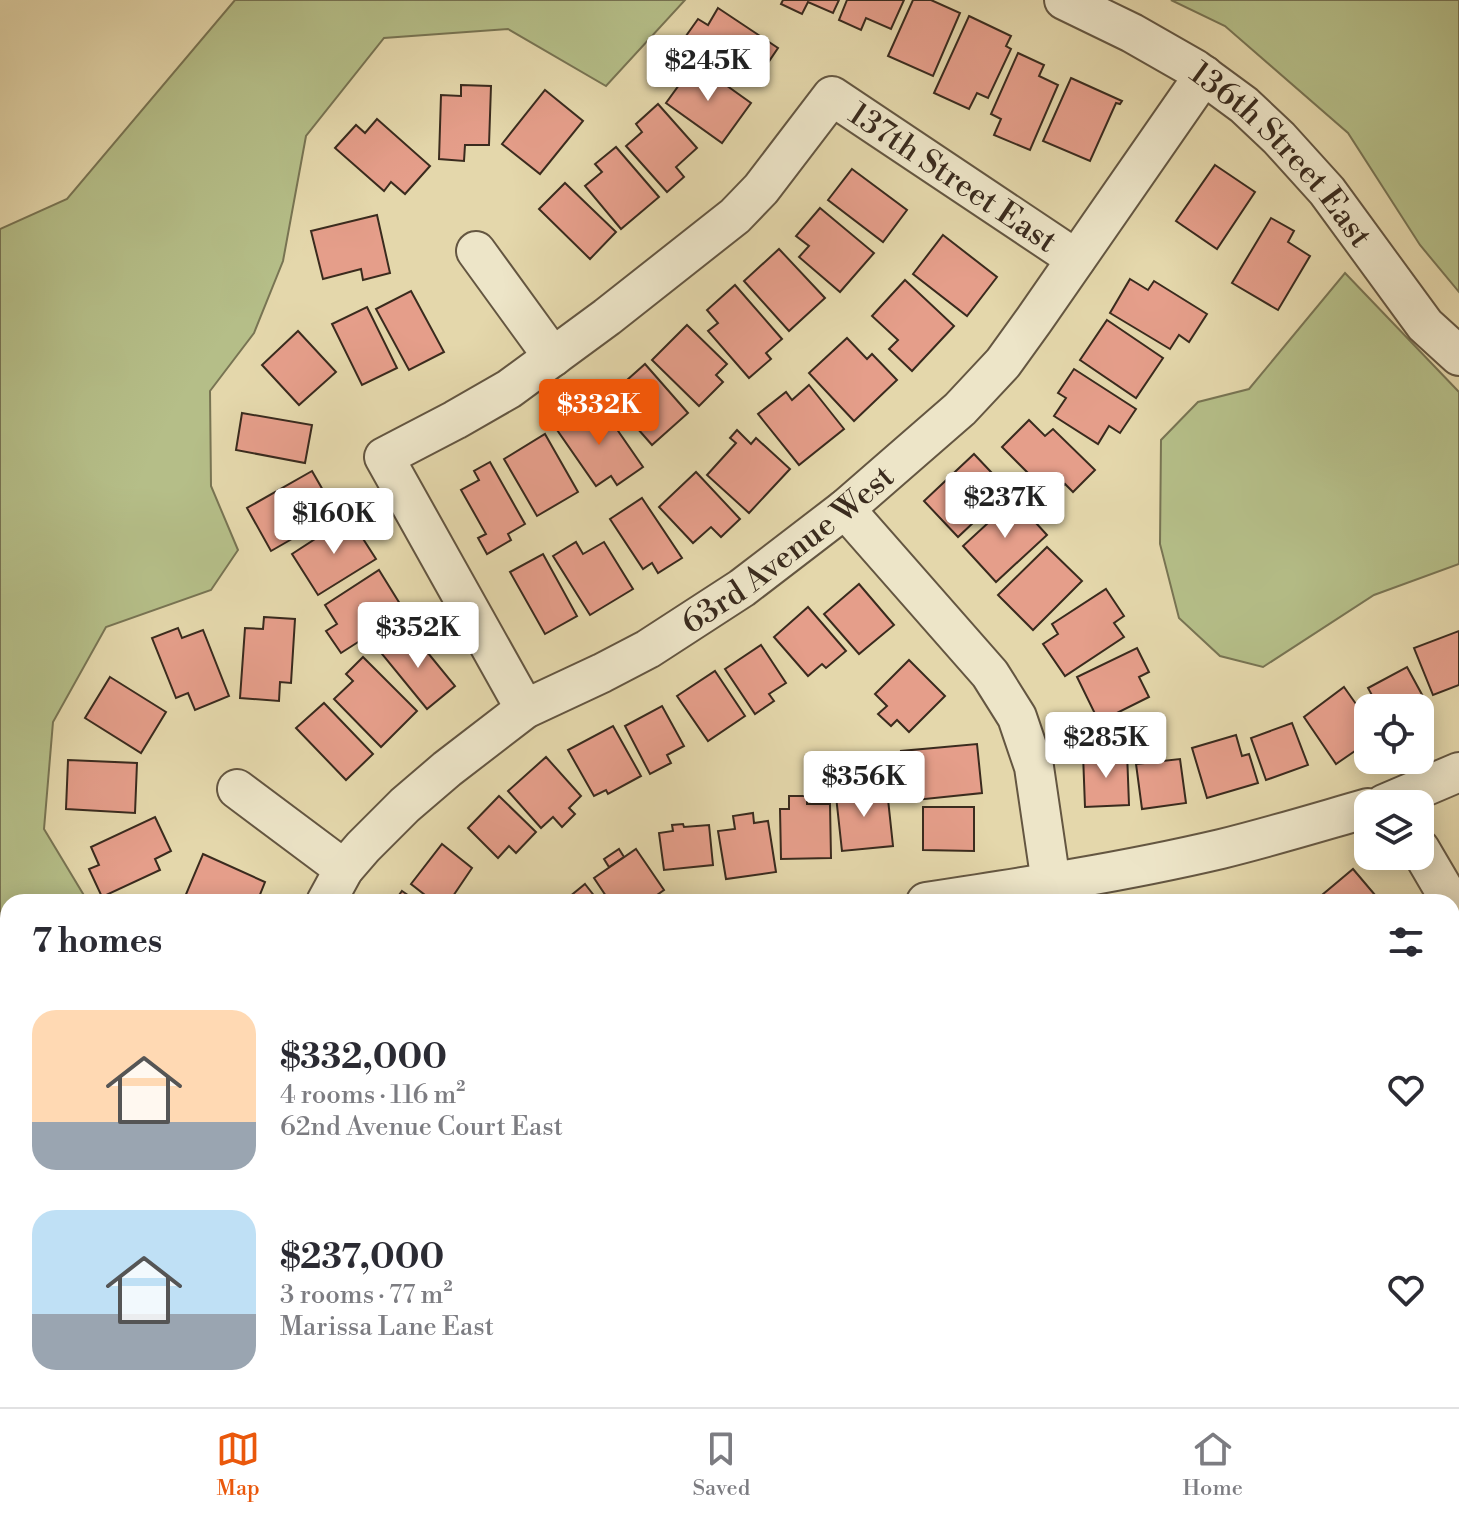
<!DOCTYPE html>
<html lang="en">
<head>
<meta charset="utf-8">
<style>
	:root { --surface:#fff; --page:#f7f7f7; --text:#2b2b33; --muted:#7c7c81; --line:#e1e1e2; --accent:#ea580c }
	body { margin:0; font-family:"Libre Bodoni",serif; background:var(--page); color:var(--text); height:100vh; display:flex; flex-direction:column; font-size:30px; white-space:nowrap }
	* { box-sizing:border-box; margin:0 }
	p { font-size:26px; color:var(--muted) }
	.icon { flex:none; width:44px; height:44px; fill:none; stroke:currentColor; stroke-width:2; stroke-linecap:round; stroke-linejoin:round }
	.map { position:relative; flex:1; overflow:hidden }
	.sheet { position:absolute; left:0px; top:894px; width:1460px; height:514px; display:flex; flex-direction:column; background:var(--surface); border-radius:24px 24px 0 0; box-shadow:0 4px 20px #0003 }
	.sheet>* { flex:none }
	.buttons { position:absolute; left:1354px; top:694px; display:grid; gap:16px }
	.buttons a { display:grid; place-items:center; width:80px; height:80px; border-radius:16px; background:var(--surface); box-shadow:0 4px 20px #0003; font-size:40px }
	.price { position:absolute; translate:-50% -68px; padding:0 18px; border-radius:8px; background:#fff; color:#222; font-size:26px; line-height:52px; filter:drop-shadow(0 2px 4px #0008) }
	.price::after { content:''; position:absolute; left:50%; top:48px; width:24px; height:18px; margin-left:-12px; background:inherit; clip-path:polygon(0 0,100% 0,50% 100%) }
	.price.selected { background:var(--accent); color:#fff }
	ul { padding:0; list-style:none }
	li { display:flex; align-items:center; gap:24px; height:200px; padding:0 32px }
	li span { display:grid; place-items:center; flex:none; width:224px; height:160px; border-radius:24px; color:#555 }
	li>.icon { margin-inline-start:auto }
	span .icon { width:96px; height:96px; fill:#fffc; stroke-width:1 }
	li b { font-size:34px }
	h2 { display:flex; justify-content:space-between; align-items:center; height:96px; padding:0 32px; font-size:34px }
	.tabs { display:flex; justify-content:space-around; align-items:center; height:112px; border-top:2px solid var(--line); background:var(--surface); font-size:22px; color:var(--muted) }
	.tabs a { display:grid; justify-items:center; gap:4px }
	.tabs .selected { color:var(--accent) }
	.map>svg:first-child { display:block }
</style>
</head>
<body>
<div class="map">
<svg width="1459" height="1407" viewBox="0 0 1459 1407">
	<rect width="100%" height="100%" fill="#e4d7ab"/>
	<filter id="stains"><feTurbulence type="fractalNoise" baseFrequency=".0025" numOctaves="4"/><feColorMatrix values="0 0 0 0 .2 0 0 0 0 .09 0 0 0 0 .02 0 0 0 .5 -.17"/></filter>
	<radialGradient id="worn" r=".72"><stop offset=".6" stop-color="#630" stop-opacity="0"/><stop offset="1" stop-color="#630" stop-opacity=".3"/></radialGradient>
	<!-- green -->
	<g fill="#b5be88" stroke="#787453" stroke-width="2">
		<path d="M235,0H685L606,86L508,29L384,38L306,136L283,261L254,333L210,391L211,486L238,550L211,590L106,627L53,722L44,829L88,902H8V1113L0,1112V229L67,199Z"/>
		<path d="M1171,0H1459V292L1420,245L1348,133L1225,26Z"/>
		<path d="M1345,273L1459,392V564L1374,595L1263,667L1220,656L1179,618L1160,544L1161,440L1198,402L1249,389Z"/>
		<path d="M1459,1213V1407H910L913,1400H1452V1217Z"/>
	</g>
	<!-- water -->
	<path fill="#98b7b3" stroke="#727f77" stroke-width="2" d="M305,1400H410L415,1407H300Z"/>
	<!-- building -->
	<g fill="#e59e8a" stroke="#3a2b1e" stroke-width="2">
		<path d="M783,0H839L833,13L808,2L802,14L781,4Z"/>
		<path d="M847,0H904L891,29L866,18L861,30L839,20Z"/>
		<path d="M913,0H931L960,13L933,76L888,56Z"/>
		<path d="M718,8L778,48L757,79L742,69L735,79L681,43L698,19L708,25Z"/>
		<path d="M969,16L1011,36L1006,46L1011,49L988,98L977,93L969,109L934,93Z"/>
		<path d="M1018,53L1044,65L1039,76L1058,85L1030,150L994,135L1001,119L991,114Z"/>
		<path d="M695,63L751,103L722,143L666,103Z"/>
		<path d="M1071,78L1122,101L1120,104L1116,103L1090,161L1043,141Z"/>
		<path d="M461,85L491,86L489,145H465L464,161L439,159L441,95L461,96Z"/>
		<path d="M545,90L583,121L540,174L502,144Z"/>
		<path d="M658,104L697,148L676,167L684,177L667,192L626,146L642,132L636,124Z"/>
		<path d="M377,119L430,166L405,194L391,182L384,191L335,148L356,125L365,133Z"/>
		<path d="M616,147L659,197L621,229L585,186L602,172L595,164Z"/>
		<path d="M1215,165L1255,192L1217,249L1176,221Z"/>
		<path d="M852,169L907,210L883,242L828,200Z"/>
		<path d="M565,183L616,232L590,259L539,209Z"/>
		<path d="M820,208L874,253L840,292L799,257L809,246L796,236Z"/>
		<path d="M377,215L390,273L363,280L361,269L323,279L311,231Z"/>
		<path d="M1271,218L1294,231L1288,242L1310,256L1278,310L1232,283Z"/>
		<path d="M943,235L997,277L967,316L913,274Z"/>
		<path d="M779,249L825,298L789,331L744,281Z"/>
		<path d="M1130,279L1148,290L1154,281L1207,314L1189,342L1179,335L1170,349L1110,313Z"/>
		<path d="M905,280L954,326L912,371L889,349L898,340L872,316Z"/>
		<path d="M735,285L782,339L766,353L771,359L749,378L708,331L718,323L707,310Z"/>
		<path d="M411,291L444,352L409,370L376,309Z"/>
		<path d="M367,307L397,368L362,385L332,324Z"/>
		<path d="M1107,320L1163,358L1136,398L1080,360Z"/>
		<path d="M687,325L727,364L716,375L723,382L699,406L652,360Z"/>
		<path d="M298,331L336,372L299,405L262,365Z"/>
		<path d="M847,338L867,359L872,354L897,380L854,421L809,373Z"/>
		<path d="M645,364L688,413L652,445L609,396Z"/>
		<path d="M1074,369L1136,409L1120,433L1109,426L1098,444L1054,416L1066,398L1058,393Z"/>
		<path d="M809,385L844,429L799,465L758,414L786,392L792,400Z"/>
		<path d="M587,406L598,422L607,415L643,467L617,485L611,476L596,486L555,427Z"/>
		<path d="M242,413L312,425L305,463L236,450Z"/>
		<path d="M1029,420L1045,436L1053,429L1095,470L1073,492L1065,484L1052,497L1002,447Z"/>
		<path d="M737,430L751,444L756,438L790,469L749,513L707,475L736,443L730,438Z"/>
		<path d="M545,434L578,492L537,516L504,459Z"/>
		<path d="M974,454L1008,490L958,537L924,501Z"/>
		<path d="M490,462L525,524L508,534L511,540L487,554L478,538L486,534L461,490L479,480L474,471Z"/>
		<path d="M312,471L324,492L313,499L325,520L271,551L247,508Z"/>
		<path d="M696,472L740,519L721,537L711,527L693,543L659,507Z"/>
		<path d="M642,498L682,558L658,573L652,563L643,569L610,519Z"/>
		<path d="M1014,499L1047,535L996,582L963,546Z"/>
		<path d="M349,517L376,559L318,595L292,554Z"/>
		<path d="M576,542L583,554L604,542L633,589L590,615L553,556Z"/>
		<path d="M1047,547L1082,581L1033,630L998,595Z"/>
		<path d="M543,554L577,616L545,634L510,572Z"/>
		<path d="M379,570L405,612L341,653L326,631L337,624L325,605Z"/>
		<path d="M859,584L894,625L859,654L824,614Z"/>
		<path d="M1106,589L1124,616L1114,623L1124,637L1065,676L1043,644L1058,634L1052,624Z"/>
		<path d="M808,607L846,651L826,668L822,664L808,676L774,637Z"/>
		<path d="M264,617L295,619L291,683L280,682L279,701L240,698L245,628L263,629Z"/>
		<path d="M178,628L182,638L203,630L229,696L195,710L188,693L176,698L152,638Z"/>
		<path d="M410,631L455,686L427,709L382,654Z"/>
		<path d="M1459,631V685L1433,695L1414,648Z"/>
		<path d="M761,645L786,683L769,694L774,701L755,714L725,669Z"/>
		<path d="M1137,648L1149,672L1139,677L1149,697L1099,722L1077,677Z"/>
		<path d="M363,657L417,711L381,747L334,699L353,681L346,674Z"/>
		<path d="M909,660L945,696L909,732L897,720L891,726L878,714L887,706L875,694Z"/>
		<path d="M1407,667L1432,713L1420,720V708H1379L1368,688Z"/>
		<path d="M715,671L745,716L708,741L677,696Z"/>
		<path d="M110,677L166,712L141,753L85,718Z"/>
		<path d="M1344,687L1368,721V742L1336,764L1304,717Z"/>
		<path d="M324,703L373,754L346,780L296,728Z"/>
		<path d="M662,706L684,746L667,755L671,763L650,774L625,726Z"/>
		<path d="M1292,723L1308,765L1266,780L1251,738Z"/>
		<path d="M613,726L641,776L608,794L606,790L594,796L568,750Z"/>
		<path d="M1236,735L1242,756L1249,754L1258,783L1207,798L1192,748Z"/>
		<path d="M977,744L982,793L906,801L901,751Z"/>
		<path d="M1127,752L1129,805L1085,807L1083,754Z"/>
		<path d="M546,757L581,796L569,808L575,814L562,827L553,817L541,828L508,791Z"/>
		<path d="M1180,759L1186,803L1142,809L1136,764Z"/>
		<path d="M68,760L137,763L135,813L66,809Z"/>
		<path d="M866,782L867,793L887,790L893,846L842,851L836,796L848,795L847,784Z"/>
		<path d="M499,796L536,832L516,853L509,846L498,858L468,828Z"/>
		<path d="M789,796H807V804H830L831,858L781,859L780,809H789Z"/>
		<path d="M923,807H974V851L923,850Z"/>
		<path d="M753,813L754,823L768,821L776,872L726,879L718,831L735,829L733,816Z"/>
		<path d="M155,817L171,851L155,859L160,870L102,897L89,869L99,865L91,847Z"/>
		<path d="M683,824L684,827L709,825L713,865L664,870L659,833L673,831L672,825Z"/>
		<path d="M442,844L472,868L449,902H434L411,884Z"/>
		<path d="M619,849L624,857L609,867L604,859Z"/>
		<path d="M636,849L664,890L647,902H610L594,878Z"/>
		<path d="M203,854L265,882L257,902H190L184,899Z"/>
		<path d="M1353,869L1381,902H1317L1316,900Z"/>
		<path d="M585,884L599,902H563Z"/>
		<path d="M402,891L418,902H394Z"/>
		<path d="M1452,1017L1459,1028V1068L1452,1072Z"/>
		<path d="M1459,1080V1107L1452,1098V1085Z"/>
		<path d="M2,1256L8,1258V1313L0,1309Z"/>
		<path d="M0,1320L8,1324V1371L6,1376L0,1374Z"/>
		<path d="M0,1385L8,1388V1400H12L8,1407H0Z"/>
		<path d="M149,1400H229L226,1407H165Z"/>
		<path d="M551,1400H593L591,1407H556L549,1404Z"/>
		<path d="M602,1400H657L654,1407H600Z"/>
		<path d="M665,1400H703L717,1405L663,1407Z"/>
		<path d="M821,1400H862L859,1407H837Z"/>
	</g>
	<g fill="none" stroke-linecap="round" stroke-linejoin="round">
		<defs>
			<g id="minor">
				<path id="s1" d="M1064,0L1132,33L1195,69L1244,105L1279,138L1327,191L1425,325L1459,356"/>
				<path d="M476,251L553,357"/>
				<path d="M845,509L990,674L1017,717L1034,767L1051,883"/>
				<path id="s2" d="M525,709L384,457L455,420L509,389L607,317L735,216L761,189L832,96L1076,259"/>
				<path d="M237,789L344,869"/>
				<path d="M1384,804L1459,772"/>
				<path d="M1420,849L1451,902"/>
				<path id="s3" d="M326,902L344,869L363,847L405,805L447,769L525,709L602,673L648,649L742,588L845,509L960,409L1003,363L1034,320L1204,75"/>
				<path d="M926,902C1025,887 1123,872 1221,849C1270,837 1319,822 1368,808"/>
				<path d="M77,1407L80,1400"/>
			</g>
		</defs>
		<!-- minor casing -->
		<use href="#minor" stroke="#645641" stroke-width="42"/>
		<!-- minor -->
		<use href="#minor" stroke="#ede5c8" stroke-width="38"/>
	</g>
	<g text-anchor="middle" stroke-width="6" stroke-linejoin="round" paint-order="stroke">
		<!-- street labels -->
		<g font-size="32" fill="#3a2b1e" stroke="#ede5c8">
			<text dy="11" stroke="none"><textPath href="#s1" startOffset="270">136th Street East</textPath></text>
			<text dy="11" stroke="none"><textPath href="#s2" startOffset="1016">137th Street East</textPath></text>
			<text dy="11" stroke="none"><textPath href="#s3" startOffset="588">63rd Avenue West</textPath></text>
		</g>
	</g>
	<rect width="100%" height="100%" filter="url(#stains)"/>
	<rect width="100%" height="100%" fill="url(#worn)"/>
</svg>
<div class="buttons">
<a><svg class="icon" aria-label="locate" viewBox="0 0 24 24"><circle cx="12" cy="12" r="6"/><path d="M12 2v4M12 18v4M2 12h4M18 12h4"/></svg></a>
<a><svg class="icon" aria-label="layers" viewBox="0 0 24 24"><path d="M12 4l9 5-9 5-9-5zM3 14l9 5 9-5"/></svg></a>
</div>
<b class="price" style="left:708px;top:103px">$245K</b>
<b class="price selected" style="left:599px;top:447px">$332K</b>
<b class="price" style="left:1005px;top:540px">$237K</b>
<b class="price" style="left:334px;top:556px">$160K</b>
<b class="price" style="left:418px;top:670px">$352K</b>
<b class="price" style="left:1106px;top:780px">$285K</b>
<b class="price" style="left:864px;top:819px">$356K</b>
<section class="sheet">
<h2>7 homes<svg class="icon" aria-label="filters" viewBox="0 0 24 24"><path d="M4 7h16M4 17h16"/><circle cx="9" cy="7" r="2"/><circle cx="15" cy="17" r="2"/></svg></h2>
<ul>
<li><span style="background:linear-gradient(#ffd9b3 70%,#9aa5b1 0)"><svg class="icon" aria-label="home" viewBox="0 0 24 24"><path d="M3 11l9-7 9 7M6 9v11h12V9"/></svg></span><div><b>$332,000</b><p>4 rooms · 116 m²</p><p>62nd Avenue Court East</p></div><svg class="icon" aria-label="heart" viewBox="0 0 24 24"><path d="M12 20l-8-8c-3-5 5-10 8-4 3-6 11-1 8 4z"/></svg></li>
<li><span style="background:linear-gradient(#bfe0f5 65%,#9aa5b1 0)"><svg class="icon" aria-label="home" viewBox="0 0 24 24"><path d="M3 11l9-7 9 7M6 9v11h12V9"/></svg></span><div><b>$237,000</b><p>3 rooms · 77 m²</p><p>Marissa Lane East</p></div><svg class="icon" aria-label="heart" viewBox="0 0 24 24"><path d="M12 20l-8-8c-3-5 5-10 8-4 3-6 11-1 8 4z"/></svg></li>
</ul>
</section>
</div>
<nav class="tabs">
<a class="selected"><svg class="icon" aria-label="map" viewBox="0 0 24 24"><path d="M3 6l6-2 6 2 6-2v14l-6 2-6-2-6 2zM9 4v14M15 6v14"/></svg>Map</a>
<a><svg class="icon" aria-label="saved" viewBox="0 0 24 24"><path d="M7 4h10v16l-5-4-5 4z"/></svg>Saved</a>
<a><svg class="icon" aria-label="home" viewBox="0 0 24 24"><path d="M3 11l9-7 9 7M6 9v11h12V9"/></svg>Home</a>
</nav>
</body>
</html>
